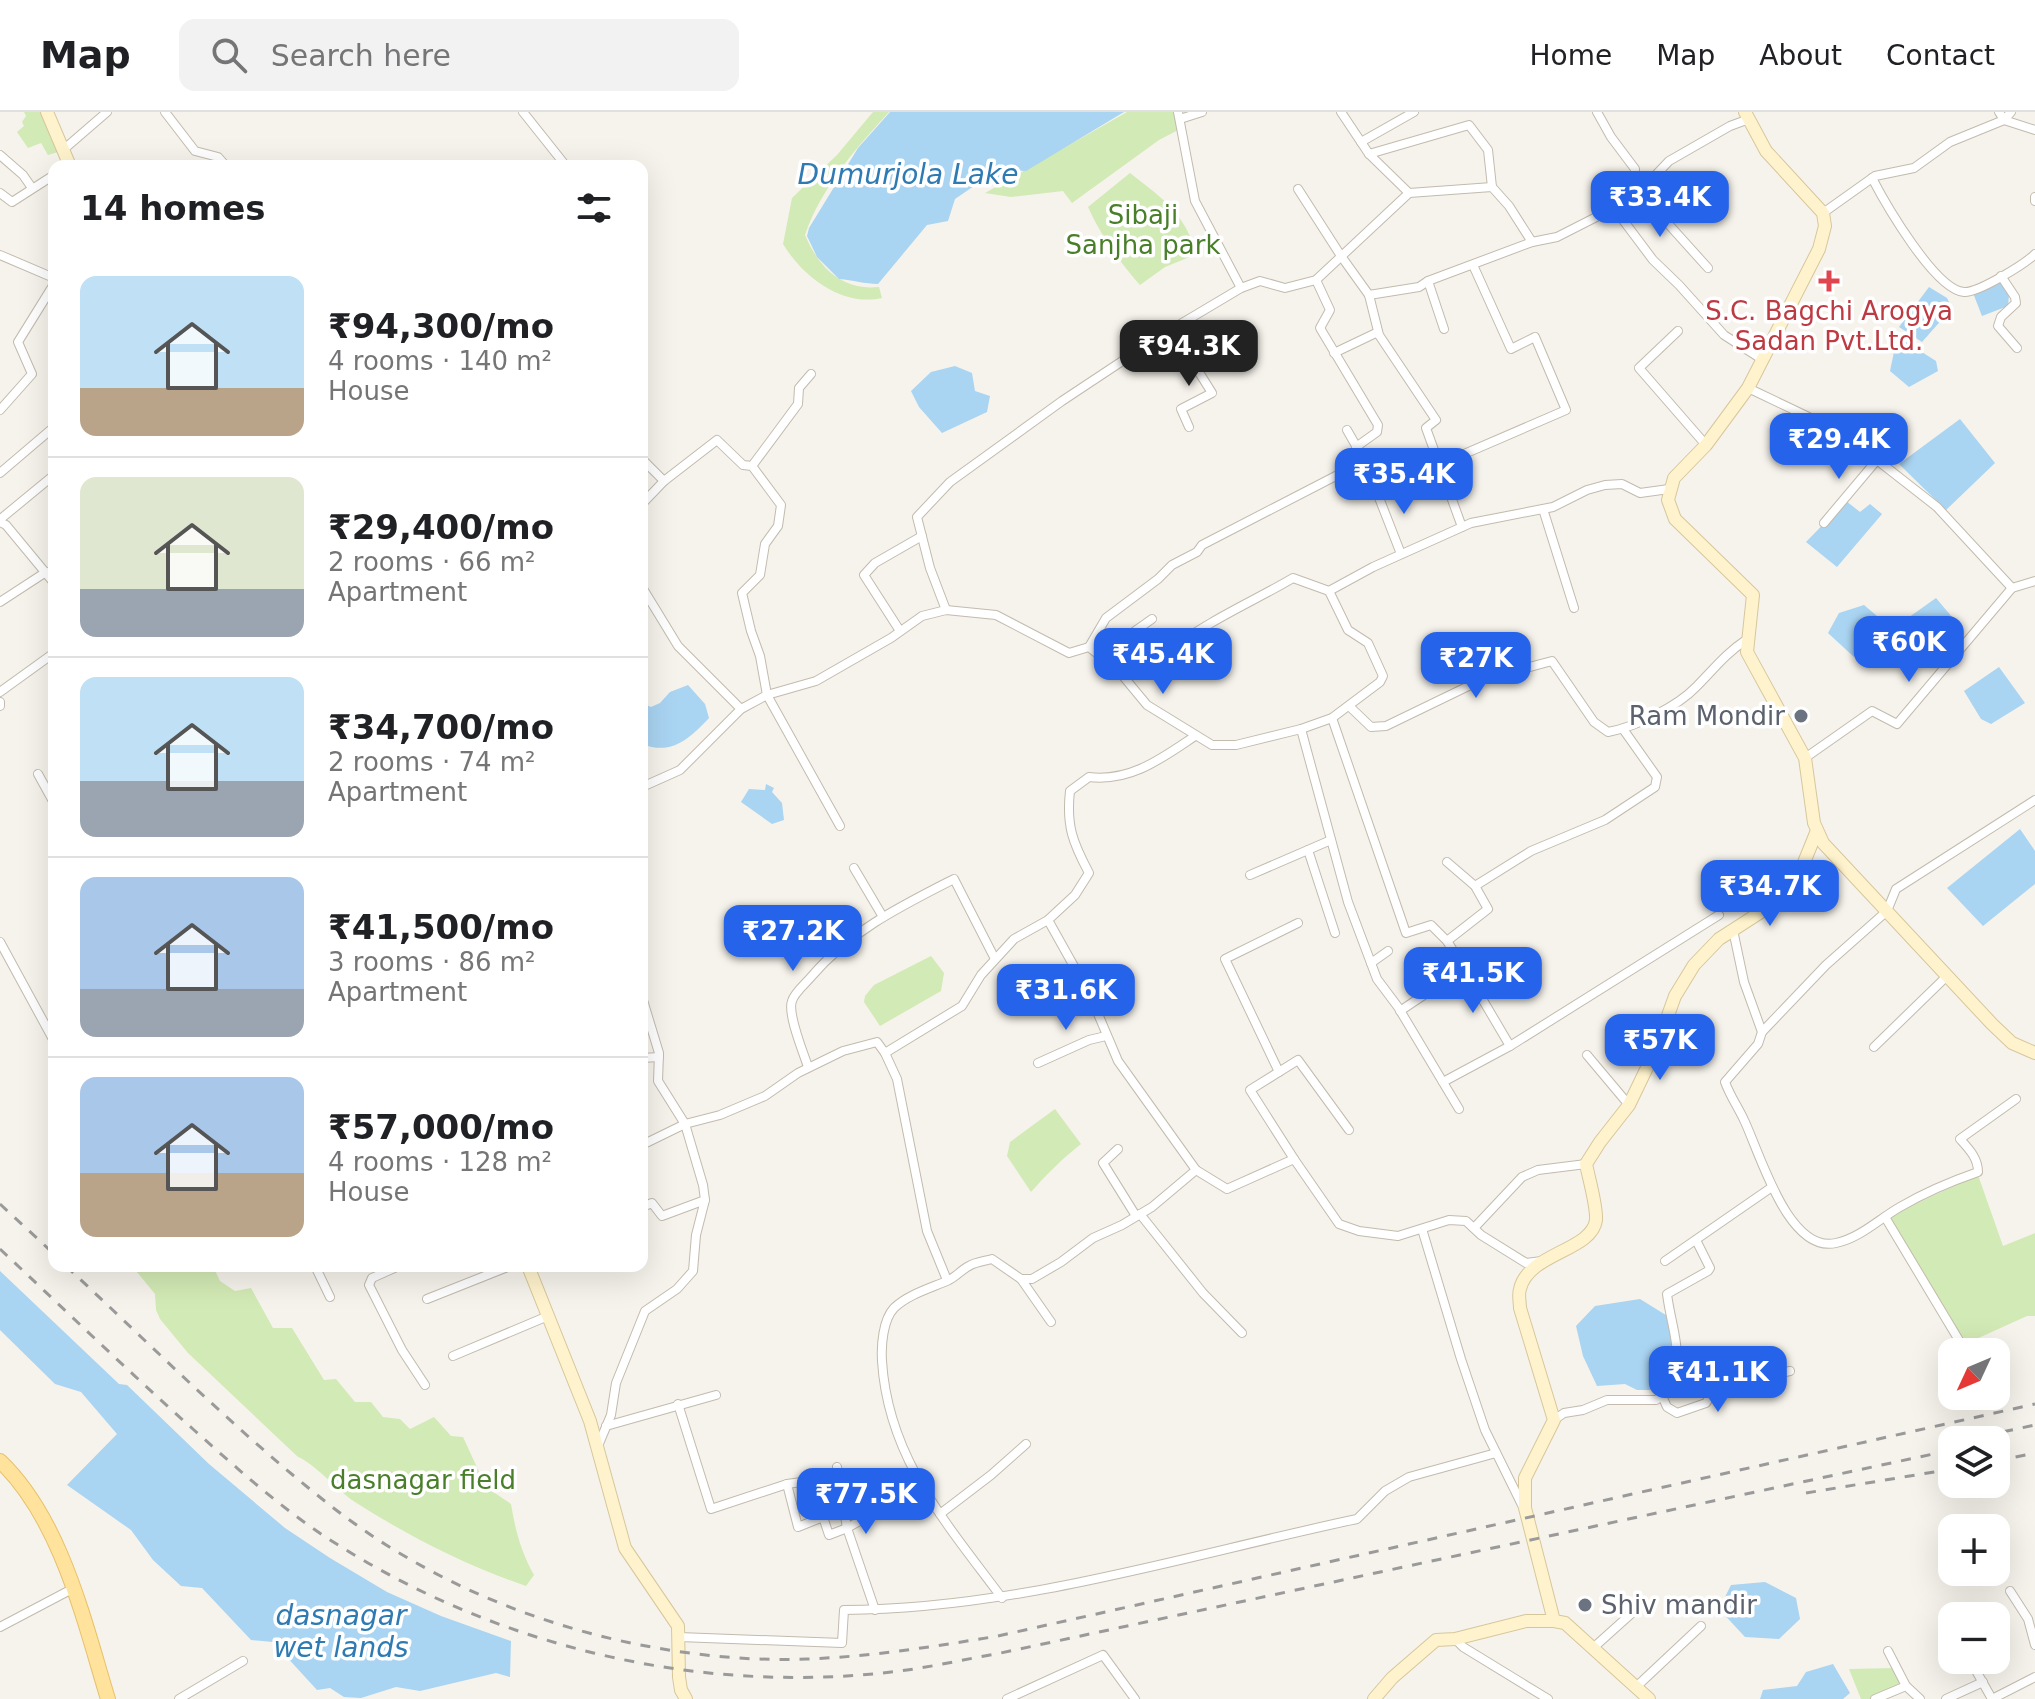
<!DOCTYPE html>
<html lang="en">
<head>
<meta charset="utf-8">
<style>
	:root { --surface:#fff; --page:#f2f2f2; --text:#202124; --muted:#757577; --line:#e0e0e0; --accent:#2563eb }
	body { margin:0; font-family:"DejaVu Sans",sans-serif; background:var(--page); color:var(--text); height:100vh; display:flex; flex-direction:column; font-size:30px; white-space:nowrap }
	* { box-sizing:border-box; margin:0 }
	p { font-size:26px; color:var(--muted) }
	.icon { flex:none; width:44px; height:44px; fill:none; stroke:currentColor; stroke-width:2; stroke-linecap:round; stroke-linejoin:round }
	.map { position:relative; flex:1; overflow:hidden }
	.details { position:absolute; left:48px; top:48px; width:600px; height:1112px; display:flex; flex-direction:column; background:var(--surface); border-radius:16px; box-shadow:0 8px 32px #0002 }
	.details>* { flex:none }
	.needle { width:52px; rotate:226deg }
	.tools { position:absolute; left:1938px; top:1226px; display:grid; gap:16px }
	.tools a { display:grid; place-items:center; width:72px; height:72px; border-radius:16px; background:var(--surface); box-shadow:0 8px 32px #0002; font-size:40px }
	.price { position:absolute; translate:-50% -68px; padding:0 18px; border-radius:16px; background:var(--accent); color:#fff; font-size:26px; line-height:52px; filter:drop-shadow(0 2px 4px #0008) }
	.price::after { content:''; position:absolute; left:50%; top:48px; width:24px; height:18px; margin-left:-12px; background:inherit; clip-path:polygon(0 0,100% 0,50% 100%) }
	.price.active { background:#222; color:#fff }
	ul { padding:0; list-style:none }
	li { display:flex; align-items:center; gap:24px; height:200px; padding:0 32px }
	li+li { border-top:2px solid var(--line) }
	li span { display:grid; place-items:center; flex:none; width:224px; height:160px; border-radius:16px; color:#555 }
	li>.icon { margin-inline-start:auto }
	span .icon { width:96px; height:96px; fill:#fffc; stroke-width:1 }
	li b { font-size:34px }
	h2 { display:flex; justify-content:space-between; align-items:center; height:96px; padding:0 32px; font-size:34px }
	header { display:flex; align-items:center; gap:48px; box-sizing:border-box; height:112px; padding:0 40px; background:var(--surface); border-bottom:2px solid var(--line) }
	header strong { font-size:38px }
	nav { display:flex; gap:44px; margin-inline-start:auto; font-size:28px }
	.search { width:560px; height:72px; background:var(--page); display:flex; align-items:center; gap:20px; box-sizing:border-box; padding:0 28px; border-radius:16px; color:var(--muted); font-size:30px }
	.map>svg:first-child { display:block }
</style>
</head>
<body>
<header>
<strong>Map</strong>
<div class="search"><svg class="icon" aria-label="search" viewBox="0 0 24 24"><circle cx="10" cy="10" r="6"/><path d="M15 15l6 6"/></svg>Search here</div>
<nav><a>Home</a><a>Map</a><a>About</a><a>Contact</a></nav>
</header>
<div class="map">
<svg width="2035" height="1587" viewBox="0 0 2035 1587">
	<rect width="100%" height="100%" fill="#f6f3ec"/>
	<!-- green -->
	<g fill="#d2eab5">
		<path d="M24,0H43L61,39L48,43L41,31L28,36L17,20L24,14L22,10L26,4Z"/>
		<path d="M873,0H889C856,36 821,76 805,123C818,154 841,179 879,175L882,186C842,195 803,165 783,132L792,86L837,43Z"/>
		<path d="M1127,0H1177L1182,16L1159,28L1072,91L1063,79L1011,85L985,81Z"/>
		<path d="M1130,61C1163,87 1183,99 1197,142L1165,155L1140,173C1119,149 1101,124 1088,95Z"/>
		<path d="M931,844L944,861L941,879L880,914L864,890L865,884L874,873Z"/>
		<path d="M1055,997L1081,1032C1063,1046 1046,1063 1031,1080L1007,1044L1010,1030Z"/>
		<path d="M1978,1063L2003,1134L2035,1121V1204H2027L1963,1233L1887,1105Z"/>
		<path d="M132,1154H213L220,1169L235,1179L251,1176L273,1216H292L324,1268L336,1267L355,1290H371L383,1305L400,1307L410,1317L434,1305L451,1324L463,1325L486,1375L511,1392C515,1417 521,1440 534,1463L526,1474C467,1454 408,1424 355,1390C338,1379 314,1351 298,1345L188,1241L160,1207L156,1198L155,1182Z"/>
		<path d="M1894,1556L1904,1574L1876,1587H1861L1849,1557Z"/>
	</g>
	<!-- water -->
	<g fill="#a9d4f2">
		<path d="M890,0H1124L1026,59L1010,58C999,69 991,78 974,74L955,87L948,109L927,113L878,172C865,172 853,168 839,167L817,145L807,124L809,116L858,36Z"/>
		<path d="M2000,166L2009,183L2008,194L1982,204L1973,181Z"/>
		<path d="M1929,175L1947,186L1952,196L1922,230L1899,215Z"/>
		<path d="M1906,230L1936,249L1938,259L1909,275L1890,259L1895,235Z"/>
		<path d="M955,254L972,261L975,279L990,284L987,300L942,321L919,295L911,279L931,260Z"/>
		<path d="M1960,307L1995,351L1946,398L1899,352Z"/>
		<path d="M1846,389L1860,400L1870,392L1882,402L1837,455L1806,430Z"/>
		<path d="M1936,486L1957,511L1931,539L1917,538L1898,513Z"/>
		<path d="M1864,493L1884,510L1854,545L1828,521L1839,501Z"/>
		<path d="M1999,555L2025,591L1991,612L1981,607L1964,579Z"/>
		<path d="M688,573L705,592L709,606C690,626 672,644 642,632V591L651,595L660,591L670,580Z"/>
		<path d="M766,672L774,676L772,680L782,691L784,708L772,712L741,690L749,677L765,678Z"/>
		<path d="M2020,717L2035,739V772L1983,814L1947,776Z"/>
		<path d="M0,1159L119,1272L127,1273L209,1352L285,1416L330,1446L387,1480L441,1504L511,1529L510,1565L496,1561L420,1579L396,1575L361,1586L344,1585L330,1576L317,1578L273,1530L251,1528L202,1476L181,1474L153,1448L131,1418L67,1373L117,1322L81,1280L55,1272L0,1218Z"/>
		<path d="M1640,1187L1669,1205L1672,1237L1659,1256L1666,1264L1661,1278H1637L1625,1272L1597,1274L1583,1244L1576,1214L1595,1194Z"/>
		<path d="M1765,1470L1796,1486L1800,1507L1779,1527L1745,1525L1719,1497L1731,1473Z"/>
		<path d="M1833,1552L1850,1581L1843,1587H1760L1763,1578L1797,1574L1806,1560Z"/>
	</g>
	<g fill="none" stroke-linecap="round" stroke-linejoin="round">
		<defs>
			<g id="street">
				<path d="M165,0L195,39L218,45L226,54"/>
				<path d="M523,0L566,54"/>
				<path d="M1178,0L1195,89L1241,176"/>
				<path d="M1341,0L1369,42L1409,81"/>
				<path d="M1597,0L1611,25L1635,57L1634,81"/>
				<path d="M1999,0L2004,8L2011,0"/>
				<path d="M1180,7L1202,0"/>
				<path d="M1361,30L1414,0"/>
				<path d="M63,38L107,0"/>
				<path d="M1369,42L1469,13L1488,38L1492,75"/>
				<path d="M0,43L23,63L32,76"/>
				<path d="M1872,66C1885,91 1935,178 1964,180C1978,181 2025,152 2035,142"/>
				<path d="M1642,75L1662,105L1708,156"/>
				<path d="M1298,77L1341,144L1369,183L1379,223L1436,308L1426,316L1462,415"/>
				<path d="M0,81L12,90L54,63"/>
				<path d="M2035,85V89"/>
				<path d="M1614,96L1653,148L1679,173L1724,223L1763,248"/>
				<path d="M1823,101L1875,64L1914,56L1950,30L2004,8L2035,18"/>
				<path d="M0,143L54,166"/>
				<path d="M2001,164L2015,185L2016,191L2001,205L1998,214L2017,236"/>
				<path d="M1316,168L1330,198L1320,216L1378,313L1377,320L1356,335"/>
				<path d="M1428,169L1444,217"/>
				<path d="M1369,183L1419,175L1428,169L1532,130L1557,125L1614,96L1651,68L1669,49L1730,14L1749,7"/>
				<path d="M1172,217L1212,281L1181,297L1189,315"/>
				<path d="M1678,219L1639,256L1706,333"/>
				<path d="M1334,241L1378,220"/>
				<path d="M1748,276L1836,318L1877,348L1937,395L2012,476"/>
				<path d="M0,298L32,262L18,230L54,172"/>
				<path d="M1347,318L1359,339L1357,353"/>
				<path d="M642,347L664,369L642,392"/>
				<path d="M1441,352L1566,298L1535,225L1511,237L1473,153"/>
				<path d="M752,354L798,292L799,276L811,262"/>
				<path d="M0,361L54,315"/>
				<path d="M664,369L717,328L743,353L752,354L781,393L778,414L765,432L760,463L742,481L751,519L760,544L767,583L840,714"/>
				<path d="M1543,397L1574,496"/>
				<path d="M3,405L54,363"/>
				<path d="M0,410L6,413L54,471"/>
				<path d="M1824,411L1877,348"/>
				<path d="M642,475L678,534L741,597"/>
				<path d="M0,490L46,460"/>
				<path d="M946,498L930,456L917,405L950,370L1062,289L1157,226L1241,176L1260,169L1285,176L1316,168L1409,81L1492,75L1509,94L1532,130"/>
				<path d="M900,519L864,463L875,451L922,424"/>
				<path d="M1089,535L1106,506L1158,467L1172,453L1197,440L1202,433L1357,353L1371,380L1376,378L1401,442"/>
				<path d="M1101,543L1152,507"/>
				<path d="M1118,558L1147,593L1212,633H1236L1301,617L1348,790L1377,867L1398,895L1459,997"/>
				<path d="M0,580L54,541"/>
				<path d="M0,590V594"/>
				<path d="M1349,594L1371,615L1386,614L1481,568L1552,549L1594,610L1608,620C1635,615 1677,595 1696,575C1713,558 1726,541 1746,528"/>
				<path d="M1332,606L1406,821L1431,813L1447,829L1464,856L1510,934"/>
				<path d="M1301,617L1332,606L1380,570L1383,564L1368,531L1348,518L1329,479"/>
				<path d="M1805,646L1872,599L1897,612L2012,476L2035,469"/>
				<path d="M38,662L54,691"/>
				<path d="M642,675L680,658L741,597L767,583L816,569L891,526L922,504L946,498L996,503L1069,541L1089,535L1118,558C1154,550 1180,529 1211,511C1238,495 1266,482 1293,466L1329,479L1373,455L1471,411L1553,395L1587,378L1605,373L1622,372L1640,381L1669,377"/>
				<path d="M1308,738L1335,821"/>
				<path d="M854,756L883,805"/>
				<path d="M1250,763L1331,728"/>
				<path d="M1475,774L1531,739L1605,708L1655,675L1657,665L1623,617"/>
				<path d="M1048,808L1090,883L1118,949L1196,1058"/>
				<path d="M1733,818L1744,870L1762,920L1826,853L1887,799L1896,777L2035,688"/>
				<path d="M1447,829L1488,797L1475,774L1447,750"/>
				<path d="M0,830L54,929"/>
				<path d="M1371,851L1388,839"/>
				<path d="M642,885L659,941L658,969L685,1012L642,1033"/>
				<path d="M1400,899L1464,856"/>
				<path d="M1762,920L1758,932L1725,970C1730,984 1738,995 1744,1008C1760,1041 1788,1142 1836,1131C1860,1126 1879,1107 1900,1095C1924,1081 1952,1069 1978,1060C1978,1046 1969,1037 1960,1027L2016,987"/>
				<path d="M1874,935L1947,864"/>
				<path d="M885,941L897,967L927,1119L947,1168"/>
				<path d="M1587,943L1629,993"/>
				<path d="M642,946L659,945"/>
				<path d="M1038,951L1089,928L1106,924"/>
				<path d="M808,955C804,942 787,902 792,889C794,881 805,872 811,865C850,819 901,794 954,767L995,847"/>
				<path d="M1279,960L1225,847L1298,811"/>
				<path d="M1443,970L1510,934L1719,803"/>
				<path d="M1118,1037L1103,1051L1136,1104"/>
				<path d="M1294,1047L1250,978L1298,948L1349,1018"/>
				<path d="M642,1095L652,1091L662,1104L705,1088"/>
				<path d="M1140,1102L1203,1181L1242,1221"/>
				<path d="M1885,1105L1966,1240"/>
				<path d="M1474,1116L1522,1065L1538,1058L1586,1052"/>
				<path d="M1422,1117L1461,1247L1485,1318L1523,1395"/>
				<path d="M1665,1149L1772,1075"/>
				<path d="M315,1154L330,1185"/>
				<path d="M399,1154L372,1166L369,1173L402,1238L425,1273"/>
				<path d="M1021,1167L1051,1210"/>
				<path d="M427,1187L510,1154"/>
				<path d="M453,1244L548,1204"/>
				<path d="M1984,1284L1985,1285"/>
				<path d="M1663,1286L1667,1295L1677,1301L1706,1291L1716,1275L1790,1259"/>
				<path d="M678,1292L711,1397L787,1372L838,1365"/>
				<path d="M1554,1308L1564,1301L1583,1298L1607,1288H1656L1668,1281C1686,1242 1672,1221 1667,1182L1708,1159L1710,1156L1696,1128"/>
				<path d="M606,1314L716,1283"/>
				<path d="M598,1334L611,1303L616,1271L645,1199L677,1177L693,1159L696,1123L705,1088L703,1073L685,1012L720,1003L765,984L798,961L843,939L877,930L885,941L962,894L981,863L1014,827L1048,808L1075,783L1089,761C1073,731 1066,714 1070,679L1089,665C1131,670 1162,646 1195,624"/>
				<path d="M837,1355L847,1416L875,1498"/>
				<path d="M787,1372L798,1415L823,1405L829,1423L847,1416L883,1396L878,1388L918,1367"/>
				<path d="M940,1402L991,1363L1026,1332"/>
				<path d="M2010,1479L2028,1507L2035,1533"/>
				<path d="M1002,1486C947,1412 888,1346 882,1249C881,1233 883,1208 894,1196C909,1182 931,1176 949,1168C957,1164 961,1158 969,1154C975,1150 985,1149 992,1147L1021,1167H1032L1061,1150L1093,1126L1122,1113L1152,1095L1196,1058L1227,1077L1294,1047L1339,1112L1359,1119L1398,1124L1449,1108L1466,1109L1481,1123L1526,1151L1542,1149"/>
				<path d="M0,1515L74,1476"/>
				<path d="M679,1525L842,1531L844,1498C1019,1497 1187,1443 1357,1407L1385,1379L1409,1365L1496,1341"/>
				<path d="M1455,1527L1463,1535L1548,1587"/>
				<path d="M1593,1536L1632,1501"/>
				<path d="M1888,1539L1906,1574L1920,1587"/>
				<path d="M1970,1548L1992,1587L2035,1565"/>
				<path d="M1636,1575L1701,1514"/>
				<path d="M179,1587L243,1549"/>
				<path d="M1007,1587L1103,1543L1135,1587"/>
				<path d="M1875,1587L1906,1574"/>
				<path d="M1946,1587L1983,1570"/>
			</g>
			<g id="secondary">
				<path d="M47,0L70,54"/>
				<path d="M1745,0L1766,39L1823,101L1825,114L1819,137L1748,276L1706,333L1674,366L1668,388L1675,407L1753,483L1747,540L1805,646L1814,711L1823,731L1992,912L2012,931L2035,941"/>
				<path d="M528,1154L590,1309L625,1436L678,1514L679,1565L681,1578L686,1587"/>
				<path d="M1374,1587L1392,1566L1436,1528L1455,1527L1526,1509H1554"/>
				<path d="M1649,1587L1565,1511L1554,1509L1525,1396V1366L1554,1308L1520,1196C1520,1191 1518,1182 1520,1177C1528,1141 1592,1139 1596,1108C1597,1094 1589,1067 1586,1052L1600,1030L1629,993L1656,937L1675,884L1694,853L1719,827L1792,780L1816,721"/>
			</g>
			<path id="primary" d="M0,1349C61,1407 84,1509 108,1587"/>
		</defs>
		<!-- street casing -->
		<use href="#street" stroke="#c2bbae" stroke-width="10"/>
		<!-- secondary casing -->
		<use href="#secondary" stroke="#d6c79b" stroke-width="14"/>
		<!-- primary casing -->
		<use href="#primary" stroke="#e6c16a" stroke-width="16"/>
		<!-- street -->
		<use href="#street" stroke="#fff" stroke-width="8"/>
		<!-- secondary -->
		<use href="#secondary" stroke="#fff3cd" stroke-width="12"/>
		<!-- primary -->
		<use href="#primary" stroke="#ffe39c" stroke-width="14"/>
		<!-- rail -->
		<g stroke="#9a9a9a" stroke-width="3" stroke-dasharray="10 10" stroke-linecap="butt">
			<path d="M0,1092L54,1142"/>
			<path d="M0,1137C64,1197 128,1259 194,1318C239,1358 284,1399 335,1431C503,1538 709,1585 907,1558C936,1554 966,1547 996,1542L1952,1338"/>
			<path d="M66,1154C153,1235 238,1321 331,1394C447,1485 593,1536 739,1546C826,1552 913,1538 998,1524L2035,1292"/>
			<path d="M1964,1328L2035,1313"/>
			<path d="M1996,1349L2035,1341"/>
			<path d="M1806,1381L1952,1357"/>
		</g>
	</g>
	<!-- markers -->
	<path fill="#e0444e" stroke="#fff" stroke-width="3" d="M1825 157h8v8h8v8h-8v8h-8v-8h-8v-8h8z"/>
	<g fill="#6b7280" stroke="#fff" stroke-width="3">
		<circle cx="1801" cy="604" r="8"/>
		<circle cx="1585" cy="1493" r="8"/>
	</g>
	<g text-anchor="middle" stroke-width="7" stroke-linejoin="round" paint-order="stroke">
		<!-- park labels -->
		<g font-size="26" fill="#4a7f2a" stroke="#fff">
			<text x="1143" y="112">Sibaji<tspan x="1143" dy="30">Sanjha park</tspan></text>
			<text x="423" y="1377">dasnagar field</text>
		</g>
		<!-- health labels -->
		<g font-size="26" fill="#be3a42" stroke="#fff">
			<text x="1829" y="208">S.C. Bagchi Arogya<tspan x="1829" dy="30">Sadan Pvt.Ltd.</tspan></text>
		</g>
		<!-- worship labels -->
		<g font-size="26" fill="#5b616d" stroke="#fff" text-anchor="end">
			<text x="1785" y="613">Ram Mondir</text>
			<text x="1601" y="1502" text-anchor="start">Shiv mandir</text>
		</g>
		<!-- water labels -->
		<g font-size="28" font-style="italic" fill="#2e7ab2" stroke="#fff">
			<text x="908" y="72">Dumurjola Lake</text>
			<text x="341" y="1513">dasnagar<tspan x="341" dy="32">wet lands</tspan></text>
		</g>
	</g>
</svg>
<div class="tools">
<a><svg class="needle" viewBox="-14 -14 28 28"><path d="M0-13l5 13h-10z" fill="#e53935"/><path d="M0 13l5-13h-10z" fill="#757577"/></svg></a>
<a><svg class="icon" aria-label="layers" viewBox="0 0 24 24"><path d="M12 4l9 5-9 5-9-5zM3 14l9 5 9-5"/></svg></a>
<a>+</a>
<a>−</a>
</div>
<b class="price" style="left:1660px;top:127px">₹33.4K</b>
<b class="price active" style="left:1189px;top:276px">₹94.3K</b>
<b class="price" style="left:1839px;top:369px">₹29.4K</b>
<b class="price" style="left:1404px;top:404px">₹35.4K</b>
<b class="price" style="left:1909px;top:572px">₹60K</b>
<b class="price" style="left:1163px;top:584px">₹45.4K</b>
<b class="price" style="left:1476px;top:588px">₹27K</b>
<b class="price" style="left:1770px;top:816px">₹34.7K</b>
<b class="price" style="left:793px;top:861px">₹27.2K</b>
<b class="price" style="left:1473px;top:903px">₹41.5K</b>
<b class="price" style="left:1066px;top:920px">₹31.6K</b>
<b class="price" style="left:1660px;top:970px">₹57K</b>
<b class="price" style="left:1718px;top:1302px">₹41.1K</b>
<b class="price" style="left:866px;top:1424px">₹77.5K</b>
<section class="details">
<h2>14 homes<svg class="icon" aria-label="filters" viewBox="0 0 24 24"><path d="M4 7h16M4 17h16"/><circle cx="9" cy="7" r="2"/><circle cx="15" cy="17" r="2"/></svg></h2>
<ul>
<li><span style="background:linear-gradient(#bfe0f5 70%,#b9a48a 0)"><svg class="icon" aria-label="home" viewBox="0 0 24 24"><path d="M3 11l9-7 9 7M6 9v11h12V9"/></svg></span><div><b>₹94,300/mo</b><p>4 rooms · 140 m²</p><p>House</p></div></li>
<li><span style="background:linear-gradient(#dfe7d0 70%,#9aa5b1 0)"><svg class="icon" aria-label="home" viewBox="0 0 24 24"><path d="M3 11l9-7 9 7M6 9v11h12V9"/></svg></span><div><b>₹29,400/mo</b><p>2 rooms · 66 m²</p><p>Apartment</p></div></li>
<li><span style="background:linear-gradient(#bfe0f5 65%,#9aa5b1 0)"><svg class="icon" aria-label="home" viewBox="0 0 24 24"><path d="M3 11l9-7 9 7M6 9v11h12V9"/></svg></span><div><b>₹34,700/mo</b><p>2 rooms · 74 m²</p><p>Apartment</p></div></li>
<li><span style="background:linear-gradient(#a9c7e8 70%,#9aa5b1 0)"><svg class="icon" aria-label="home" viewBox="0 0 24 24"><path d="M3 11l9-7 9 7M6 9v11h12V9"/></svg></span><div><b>₹41,500/mo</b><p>3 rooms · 86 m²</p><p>Apartment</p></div></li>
<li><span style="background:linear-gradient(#a9c7e8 60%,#b9a48a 0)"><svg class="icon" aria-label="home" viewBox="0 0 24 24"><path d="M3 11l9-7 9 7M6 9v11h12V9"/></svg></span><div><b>₹57,000/mo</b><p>4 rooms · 128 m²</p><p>House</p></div></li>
</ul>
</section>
</div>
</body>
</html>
